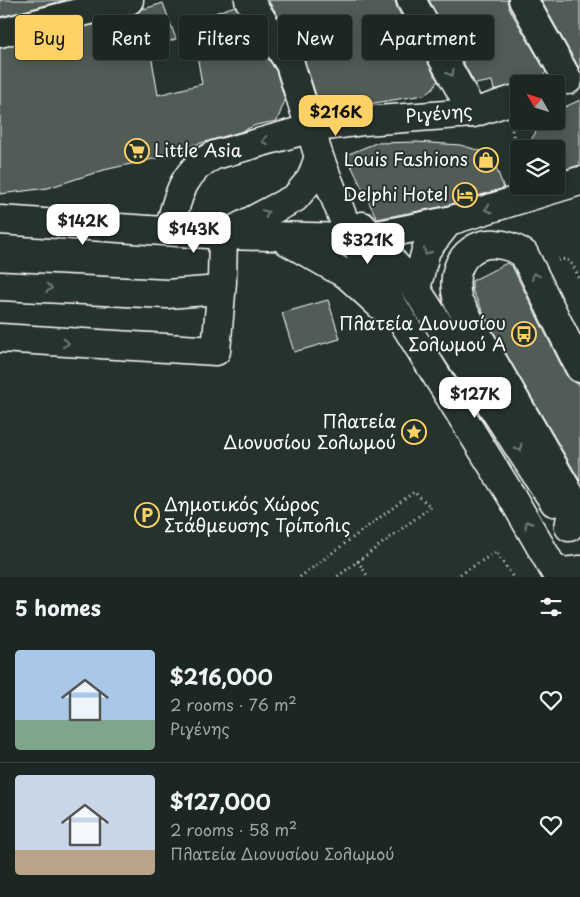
<!DOCTYPE html>
<html lang="en">
<head>
<meta charset="utf-8">
<style>
	:root { --surface:#1c2622; --page:#252e2a; --text:#f1f3f6; --muted:#a0a5a5; --line:#3a4340; --accent:#ffd166 }
	body { margin:0; font-family:"Playpen Sans",sans-serif; background:var(--page); color:var(--text); height:100vh; display:flex; flex-direction:column; font-size:19px; white-space:nowrap }
	* { box-sizing:border-box; margin:0 }
	p { font-size:16px; color:var(--muted) }
	.icon { flex:none; width:28px; height:28px; fill:none; stroke:currentColor; stroke-width:2; stroke-linecap:round; stroke-linejoin:round }
	.map { position:relative; height:577px; overflow:hidden }
	.panel { display:flex; flex-direction:column; background:var(--surface); flex:1 }
	.panel>* { flex:none }
	.hud { position:absolute; left:15px; top:15px; width:550px; height:45px; display:flex; gap:10px }
	.needle { width:32px; rotate:309deg }
	.buttons { position:absolute; left:510px; top:75px; display:grid; gap:10px }
	.buttons a { display:grid; place-items:center; width:55px; height:55px; border-radius:5px; background:var(--surface); box-shadow:0 2px 12px #0003,0 0 0 1px var(--line); font-size:25px }
	.price { position:absolute; translate:-50% -42px; padding:0 11px; border-radius:10px; background:#fff; color:#222; font-size:16px; line-height:32px; filter:drop-shadow(0 1px 2px #0008) }
	.price::after { content:''; position:absolute; left:50%; top:30px; width:15px; height:11px; margin-left:-8px; background:inherit; clip-path:polygon(0 0,100% 0,50% 100%) }
	.price.selected { background:var(--accent); color:#111 }
	ul { padding:0; list-style:none }
	li { display:flex; align-items:center; gap:15px; height:125px; padding:0 15px }
	li+li { border-top:1px solid var(--line) }
	li span { display:grid; place-items:center; flex:none; width:140px; height:100px; border-radius:5px; color:#555 }
	li>.icon { margin-inline-start:auto }
	span .icon { width:60px; height:60px; fill:#fffc; stroke-width:1 }
	li b { font-size:21px }
	h2 { display:flex; justify-content:space-between; align-items:center; height:60px; padding:0 15px; font-size:21px }
	.pill { padding:0 18px; border-radius:5px; background:var(--surface); box-shadow:0 2px 12px #0003,0 0 0 1px var(--line); font-size:18px; line-height:45px }
	.pill.selected { background:var(--accent); color:#111 }
	.map>svg:first-child { display:block }
</style>
</head>
<body>
<div class="map">
<svg width="580" height="577" viewBox="0 0 580 577">
	<rect width="100%" height="100%" fill="#26332d"/>
	<filter id="ink" filterUnits="userSpaceOnUse"><feTurbulence type="fractalNoise" baseFrequency=".02" numOctaves="2"/><feDisplacementMap in="SourceGraphic" scale="10" xChannelSelector="R" yChannelSelector="G"/><feConvolveMatrix kernelMatrix="1 2 1 2 8 2 1 2 1" color-interpolation-filters="sRGB"/></filter>
	<g filter="url(#ink)">
		<!-- building -->
		<g fill="#515c57" stroke="#fff">
			<path d="M0,0H66L0,17Z"/>
			<path d="M268,0H395L397,8L438,81L432,89L424,95L324,111L318,101L303,56Z"/>
			<path d="M429,0H507L509,8L546,72L537,84H532L530,81L494,90L492,81L475,84Z"/>
			<path d="M541,0H580V69L579,68Z"/>
			<path d="M163,3L176,39L150,48L158,95L202,84L191,21L235,6L276,71L285,100L277,121L256,125L240,132L187,147L193,150L104,170L48,188L0,194V48L133,15L140,11L144,5V9Z"/>
			<path d="M580,100V165L556,172V149H526L542,121H556V111Z"/>
			<path d="M417,142L460,145L491,154L504,188L445,206L377,219L346,155L376,143Z"/>
			<path d="M507,263L512,266L566,375L580,386V481L490,326L472,290V281Z"/>
			<path d="M328,300L340,339L294,352L282,313Z"/>
		</g>
		<g fill="none" stroke-linecap="round" stroke-linejoin="round">
			<defs>
				<g id="minor">
					<path d="M249,0L290,64L319,157L351,238L512,497L558,577"/>
					<path d="M411,0L473,113"/>
					<path d="M523,0L568,80"/>
					<path d="M0,33L129,0"/>
					<path d="M0,220L223,235L351,238L373,236L449,221L580,181"/>
					<path d="M362,226L416,289L554,502"/>
					<path d="M169,231C177,199 182,170 215,155L312,128L364,121L473,113L519,98"/>
					<path d="M224,235L295,198L311,179L319,157"/>
					<path d="M287,241L347,275L382,307"/>
					<path d="M0,286L167,294L220,290"/>
					<path d="M416,289L426,250L449,221"/>
					<path d="M0,338L216,351L222,282L223,235"/>
					<path d="M569,527L574,502L458,301C445,255 485,228 524,254L580,368"/>
					<path d="M552,566L563,572L580,570"/>
				</g>
			</defs>
			<!-- minor casing -->
			<use href="#minor" stroke="#fff" stroke-width="31"/>
			<!-- path -->
			<g stroke="#fff" stroke-width="3" stroke-dasharray="1 4" stroke-linecap="butt">
				<path d="M512,130L519,162"/>
				<path d="M558,260L566,259L573,265L580,281"/>
				<path d="M358,561L368,577"/>
				<path d="M300,577L414,492L431,507L337,577"/>
				<path d="M456,577L496,552L513,577"/>
			</g>
			<!-- minor -->
			<use href="#minor" stroke="#26332d" stroke-width="28"/>
		</g>
		<!-- one-way arrows -->
		<defs><path id="oneway-chevron" d="M-2-3.5L2.5 0L-2 3.5" fill="none" stroke-width="1.6" stroke-linecap="round" stroke-linejoin="round" transform="scale(1.25)"/></defs>
		<g stroke="#727a76">
			<use href="#oneway-chevron" transform="translate(451 73) rotate(61)"/>
			<use href="#oneway-chevron" transform="translate(265 141) rotate(165)"/>
			<use href="#oneway-chevron" transform="translate(488 209) rotate(163)"/>
			<use href="#oneway-chevron" transform="translate(266 213) rotate(-26)"/>
			<use href="#oneway-chevron" transform="translate(427 252) rotate(115)"/>
			<use href="#oneway-chevron" transform="translate(535 276) rotate(-116)"/>
			<use href="#oneway-chevron" transform="translate(49 288) rotate(3)"/>
			<use href="#oneway-chevron" transform="translate(66 343) rotate(4)"/>
			<use href="#oneway-chevron" transform="translate(519 448) rotate(57)"/>
			<use href="#oneway-chevron" transform="translate(528 524) rotate(-120)"/>
		</g>
	</g>
	<!-- icons -->
	<defs>
		<symbol id="supermarket-ring" viewBox="-11 -11 22 22"><circle r="9.5" fill="#26332d" stroke="#ffd166" stroke-width="1.5"/><path d="M-6-5.5h2.5l.6 2H6L4.5 2H-2.5L-4.4-4H-6ZM-1.5 3.2a1.3 1.3 0 1 0 .1 0ZM3 3.2a1.3 1.3 0 1 0 .1 0Z" fill="#ffd166"/></symbol>
		<symbol id="shop-ring" viewBox="-11 -11 22 22"><circle r="9.5" fill="#26332d" stroke="#ffd166" stroke-width="1.5"/><path d="M-5-2.5h2.3a2.7 3.5 0 0 1 5.4 0H5L5.5 6h-11ZM-1.5-2.5h3a1.5 2.3 0 0 0-3 0Z" fill="#ffd166"/></symbol>
		<symbol id="hotel-ring" viewBox="-11 -11 22 22"><circle r="9.5" fill="#26332d" stroke="#ffd166" stroke-width="1.5"/><path d="M-6-4.5h1.5V1H6V5H4.5V3h-9V5H-6ZM-4 0a1.8 1.8 0 1 1 3.6 0ZM.5 0V-2.5h3Q6-2.5 6 0Z" fill="#ffd166"/></symbol>
		<symbol id="bus-ring" viewBox="-11 -11 22 22"><circle r="9.5" fill="#26332d" stroke="#ffd166" stroke-width="1.5"/><path d="M-5-6H5V4H4V6H2V4H-2V6H-4V4H-5ZM-3.5-4V0h7V-4ZM-3.5 1.2v1.5H-2V1.2ZM2 1.2v1.5H3.5V1.2Z" fill="#ffd166"/></symbol>
		<symbol id="sight-ring" viewBox="-11 -11 22 22"><circle r="9.5" fill="#26332d" stroke="#ffd166" stroke-width="1.5"/><path d="M0-6L1.8-2.2L6-1.7L2.9 1.2L3.7 5.4L0 3.3L-3.7 5.4L-2.9 1.2L-6-1.7L-1.8-2.2Z" fill="#ffd166"/></symbol>
		<symbol id="parking-ring" viewBox="-11 -11 22 22"><circle r="9.5" fill="#26332d" stroke="#ffd166" stroke-width="1.5"/><path d="M-3.5-5.5H1a3.5 3.5 0 0 1 0 7H-1V5.5H-3.5ZM-1-3.4V-.6H.8a1.4 1.4 0 0 0 0-2.8Z" fill="#ffd166"/></symbol>
	</defs>
	<g fill-rule="evenodd">
		<use href="#supermarket-ring" x="123" y="137" width="28" height="28"/>
		<use href="#shop-ring" x="472" y="146" width="28" height="28"/>
		<use href="#hotel-ring" x="451" y="181" width="28" height="28"/>
		<use href="#bus-ring" x="510" y="320" width="28" height="28"/>
		<use href="#sight-ring" x="400" y="418" width="28" height="28"/>
		<use href="#parking-ring" x="133" y="501" width="28" height="28"/>
	</g>
	<g text-anchor="middle" stroke-width="4" stroke-linejoin="round" paint-order="stroke">
		<!-- street labels -->
		<g font-size="18" fill="#fff" stroke="#26332d">
			<text transform="translate(439 114) rotate(-5)" y="6">Ριγένης</text>
		</g>
		<!-- poi labels -->
		<g font-size="18" fill="#fff" stroke="#26332d" text-anchor="end">
			<text x="154" y="157" text-anchor="start">Little Asia</text>
			<text x="468" y="166">Louis Fashions</text>
			<text x="448" y="201">Delphi Hotel</text>
			<text x="506" y="330">Πλατεία Διονυσίου<tspan x="506" dy="21">Σολωμού Α</tspan></text>
			<text x="396" y="428">Πλατεία<tspan x="396" dy="21">Διονυσίου Σολωμού</tspan></text>
			<text x="164" y="511" text-anchor="start">Δημοτικός Χώρος<tspan x="164" dy="21">Στάθμευσης Τρίπολις</tspan></text>
		</g>
	</g>
</svg>
<div class="buttons">
<a><svg class="needle" viewBox="-14 -14 28 28"><path d="M0-13l5 13h-10z" fill="#e53935"/><path d="M0 13l5-13h-10z" fill="#a0a5a5"/></svg></a>
<a><svg class="icon" aria-label="layers" viewBox="0 0 24 24"><path d="M12 4l9 5-9 5-9-5zM3 14l9 5 9-5"/></svg></a>
</div>
<b class="price selected" style="left:336px;top:137px">$216K</b>
<b class="price" style="left:83px;top:246px">$142K</b>
<b class="price" style="left:194px;top:254px">$143K</b>
<b class="price" style="left:368px;top:265px">$321K</b>
<b class="price" style="left:475px;top:419px">$127K</b>
<div class="hud">
<a class="pill selected">Buy</a>
<a class="pill">Rent</a>
<a class="pill">Filters</a>
<a class="pill">New</a>
<a class="pill">Apartment</a>
</div>
</div>
<section class="panel">
<h2>5 homes<svg class="icon" aria-label="filters" viewBox="0 0 24 24"><path d="M4 7h16M4 17h16"/><circle cx="9" cy="7" r="2"/><circle cx="15" cy="17" r="2"/></svg></h2>
<ul>
<li><span style="background:linear-gradient(#a9c7e8 70%,#7fa58c 0)"><svg class="icon" aria-label="home" viewBox="0 0 24 24"><path d="M3 11l9-7 9 7M6 9v11h12V9"/></svg></span><div><b>$216,000</b><p>2 rooms · 76 m²</p><p>Ριγένης</p></div><svg class="icon" aria-label="heart" viewBox="0 0 24 24"><path d="M12 20l-8-8c-3-5 5-10 8-4 3-6 11-1 8 4z"/></svg></li>
<li><span style="background:linear-gradient(#c9d6e8 75%,#b9a48a 0)"><svg class="icon" aria-label="home" viewBox="0 0 24 24"><path d="M3 11l9-7 9 7M6 9v11h12V9"/></svg></span><div><b>$127,000</b><p>2 rooms · 58 m²</p><p>Πλατεία Διονυσίου Σολωμού</p></div><svg class="icon" aria-label="heart" viewBox="0 0 24 24"><path d="M12 20l-8-8c-3-5 5-10 8-4 3-6 11-1 8 4z"/></svg></li>
</ul>
</section>
</body>
</html>
